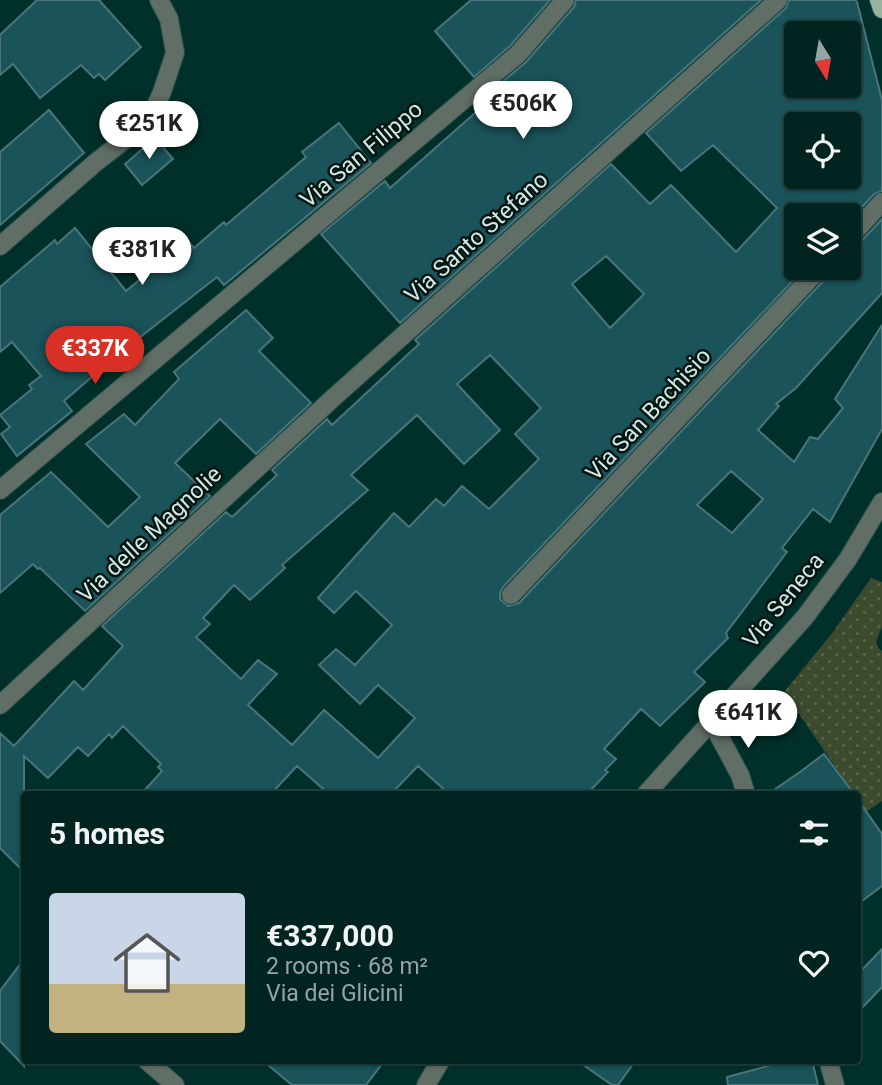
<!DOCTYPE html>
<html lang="en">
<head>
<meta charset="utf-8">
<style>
	:root { --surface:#012420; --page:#0b2c29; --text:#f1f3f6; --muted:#96a4a5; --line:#23413e; --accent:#d93025 }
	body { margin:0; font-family:Roboto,sans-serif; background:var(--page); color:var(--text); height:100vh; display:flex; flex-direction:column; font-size:26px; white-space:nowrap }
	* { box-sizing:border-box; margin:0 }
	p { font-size:23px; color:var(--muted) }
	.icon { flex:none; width:38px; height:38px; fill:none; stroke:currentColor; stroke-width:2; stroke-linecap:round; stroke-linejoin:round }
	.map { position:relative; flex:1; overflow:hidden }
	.sheet { position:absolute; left:21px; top:791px; width:840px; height:273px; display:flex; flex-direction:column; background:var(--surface); border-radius:7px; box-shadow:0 2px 5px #0004,0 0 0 2px var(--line) }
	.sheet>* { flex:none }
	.needle { width:46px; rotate:169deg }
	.buttons { position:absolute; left:784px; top:21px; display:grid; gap:14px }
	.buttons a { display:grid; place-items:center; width:77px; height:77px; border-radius:7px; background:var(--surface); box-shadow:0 2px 5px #0004,0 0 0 2px var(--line); font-size:35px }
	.price { position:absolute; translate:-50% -60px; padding:0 16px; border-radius:24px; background:#fff; color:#222; font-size:23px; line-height:46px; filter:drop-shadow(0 2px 4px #0008) }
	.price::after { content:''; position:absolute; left:50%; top:42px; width:21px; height:16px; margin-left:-10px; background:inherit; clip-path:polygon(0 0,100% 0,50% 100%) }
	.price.current { background:var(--accent); color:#fff }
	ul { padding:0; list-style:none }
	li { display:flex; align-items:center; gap:21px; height:175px; padding:0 28px }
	li span { display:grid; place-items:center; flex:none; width:196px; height:140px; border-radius:7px; color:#555 }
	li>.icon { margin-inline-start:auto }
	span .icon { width:84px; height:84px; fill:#fffc; stroke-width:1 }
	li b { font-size:30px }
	h2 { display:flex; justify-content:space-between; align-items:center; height:84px; padding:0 28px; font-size:30px }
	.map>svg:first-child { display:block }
</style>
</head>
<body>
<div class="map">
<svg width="882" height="1085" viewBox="0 0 882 1085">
	<defs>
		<pattern id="park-dots" width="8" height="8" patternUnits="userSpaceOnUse" patternTransform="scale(1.75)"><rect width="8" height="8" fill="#3c4b2e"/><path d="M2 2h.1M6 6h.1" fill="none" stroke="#57654c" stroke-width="1.8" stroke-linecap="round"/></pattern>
	</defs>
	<rect width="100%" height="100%" fill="#01302a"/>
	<!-- park -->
	<path fill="url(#park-dots)" d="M871,578L882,582V626L876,642L879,649L882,651V801L866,812L858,800V794H854L784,692L833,632Z"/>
	<!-- building -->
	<g fill="#1a535a" stroke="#4a757b" stroke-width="2" fill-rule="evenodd">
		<path d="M37,0H99L141,47L105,80L99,74L94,78L81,65L40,98L13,64L0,75V35Z"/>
		<path d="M471,0H550L510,46L474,77L435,31Z"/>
		<path d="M576,0H761L400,323L321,234L385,181L390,188L492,98L488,94L526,62L574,7Z"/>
		<path d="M789,0H855L857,2L882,100V191L874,194L849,221V215H796V268H805L503,587L500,593V599L508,606L519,603L828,276L831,268H849V249L857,246L882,219V293L796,388L776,404L779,406L758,430L794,462L810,437L818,439L843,408L835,399L882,325V429L830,522L813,509L782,548L787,552L726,633L728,638L694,672L705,682L660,726L641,709L604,749L616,759L605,770L608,772L587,794H449L418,766L391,794H329L297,766L271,794H141L162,771L158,767L161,764L123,726L112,738L109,734L88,756L78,747L48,778L24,756V872L0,848V733L14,746L74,681L83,690L123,646L102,626L226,512L232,517L277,475L272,470L327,419L332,425L419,344L415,340L611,164L650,204L671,185L736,252L777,208L713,145L681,171L646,133L786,8ZM796,33H849V86H796ZM796,124H849V177H796ZM606,256L644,294L610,328L572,284ZM490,355L541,408L515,434L539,459L489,509L462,486L444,506L436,499L409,527L394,513L318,598L334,613L356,591L392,625L355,665L336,649L319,665L360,704L378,685L415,718L378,758L324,710L292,745L248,705L277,674L258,660L241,679L196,637L210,624L203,618L234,585L250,600L285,568L282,565L368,490L351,475L417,415L464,464L500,430L457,384ZM731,471L763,499L732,533L697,505Z"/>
		<path d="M49,110L84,153L0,225V152Z"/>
		<path d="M339,123L371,163L224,285L217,277L116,356L64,401L72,411L17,456L1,434L10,427L0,415L32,389L29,385L41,376L12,342L0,352V287L55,240L57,244L75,228L126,291L169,255L161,247L179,231L194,248L224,222L226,225L306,157L302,152Z"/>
		<path d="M155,138L173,159L142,185L125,164Z"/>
		<path d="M246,310L273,338L259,351L311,403L256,454L220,419L175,463L210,496L85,611L40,568L38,569L33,564L0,593V515L51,472L108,527L140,497L86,444L124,414L135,425L179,379L174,372Z"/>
		<path d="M824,754L854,794H768L800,772Z"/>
		<path d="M858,800L882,834V886L858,904Z"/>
		<path d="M882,949V987L858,1012V974Z"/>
		<path d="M24,959V1066L0,1041V991Z"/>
		<path d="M262,1060H385L366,1085H292Z"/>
		<path d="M576,1060H636L618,1085H612Z"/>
		<path d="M790,1060H812L818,1085H728L727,1077Z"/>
	</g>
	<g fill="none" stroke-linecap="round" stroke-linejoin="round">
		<defs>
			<g id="minor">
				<path d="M849,238L882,202"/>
				<path d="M0,246L95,163L149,121L162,92L175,53L169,19L159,0"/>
				<path d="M0,490L518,54L565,0"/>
				<path d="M511,595L820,268"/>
				<path d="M0,705L332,399L778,0"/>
				<path d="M711,721L740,775L746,794"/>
				<path d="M646,794L805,617L848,559L882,502"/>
				<path d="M146,1060L175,1085"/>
				<path d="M828,1060L835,1085"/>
				<path d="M426,1085L441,1060"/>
			</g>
			<path id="major" d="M879,0L882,9"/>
		</defs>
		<!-- minor casing -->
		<use href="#minor" stroke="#224e48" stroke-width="20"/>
		<!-- major casing -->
		<use href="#major" stroke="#224e48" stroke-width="20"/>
		<!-- minor -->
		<use href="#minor" stroke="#606e65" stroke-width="18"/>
		<!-- major -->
		<use href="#major" stroke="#97b3a0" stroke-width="18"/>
	</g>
	<g text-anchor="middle" stroke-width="5" stroke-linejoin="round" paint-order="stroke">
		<!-- street labels -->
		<g font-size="23" fill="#d2e9e4" stroke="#041512">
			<text transform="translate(361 154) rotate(-40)" y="8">Via San Filippo</text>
			<text transform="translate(476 237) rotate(-42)" y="8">Via Santo Stefano</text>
			<text transform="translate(648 414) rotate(-47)" y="8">Via San Bachisio</text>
			<text transform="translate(149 534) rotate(-43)" y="8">Via delle Magnolie</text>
			<text transform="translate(783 600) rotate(-51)" y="8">Via Seneca</text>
		</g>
	</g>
</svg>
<div class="buttons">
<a><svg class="needle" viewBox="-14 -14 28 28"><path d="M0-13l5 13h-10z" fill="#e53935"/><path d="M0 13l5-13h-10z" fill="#96a4a5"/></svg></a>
<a><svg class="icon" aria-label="locate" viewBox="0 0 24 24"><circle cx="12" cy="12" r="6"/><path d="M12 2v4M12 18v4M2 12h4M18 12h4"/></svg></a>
<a><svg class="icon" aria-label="layers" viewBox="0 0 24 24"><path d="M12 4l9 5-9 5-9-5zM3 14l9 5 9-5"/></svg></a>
</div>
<b class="price" style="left:523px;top:141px">€506K</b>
<b class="price" style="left:149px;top:161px">€251K</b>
<b class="price" style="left:142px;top:287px">€381K</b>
<b class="price current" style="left:95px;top:386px">€337K</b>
<b class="price" style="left:748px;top:750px">€641K</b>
<section class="sheet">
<h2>5 homes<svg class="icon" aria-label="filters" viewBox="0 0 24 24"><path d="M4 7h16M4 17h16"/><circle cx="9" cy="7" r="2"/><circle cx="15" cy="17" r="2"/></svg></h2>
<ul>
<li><span style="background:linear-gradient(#c9d6e8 65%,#c2b280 0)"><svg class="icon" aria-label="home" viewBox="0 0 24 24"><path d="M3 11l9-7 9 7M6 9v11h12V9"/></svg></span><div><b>€337,000</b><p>2 rooms · 68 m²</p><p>Via dei Glicini</p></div><svg class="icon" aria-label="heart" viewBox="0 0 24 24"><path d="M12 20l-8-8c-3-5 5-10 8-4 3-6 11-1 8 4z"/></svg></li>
</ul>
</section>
</div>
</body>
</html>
